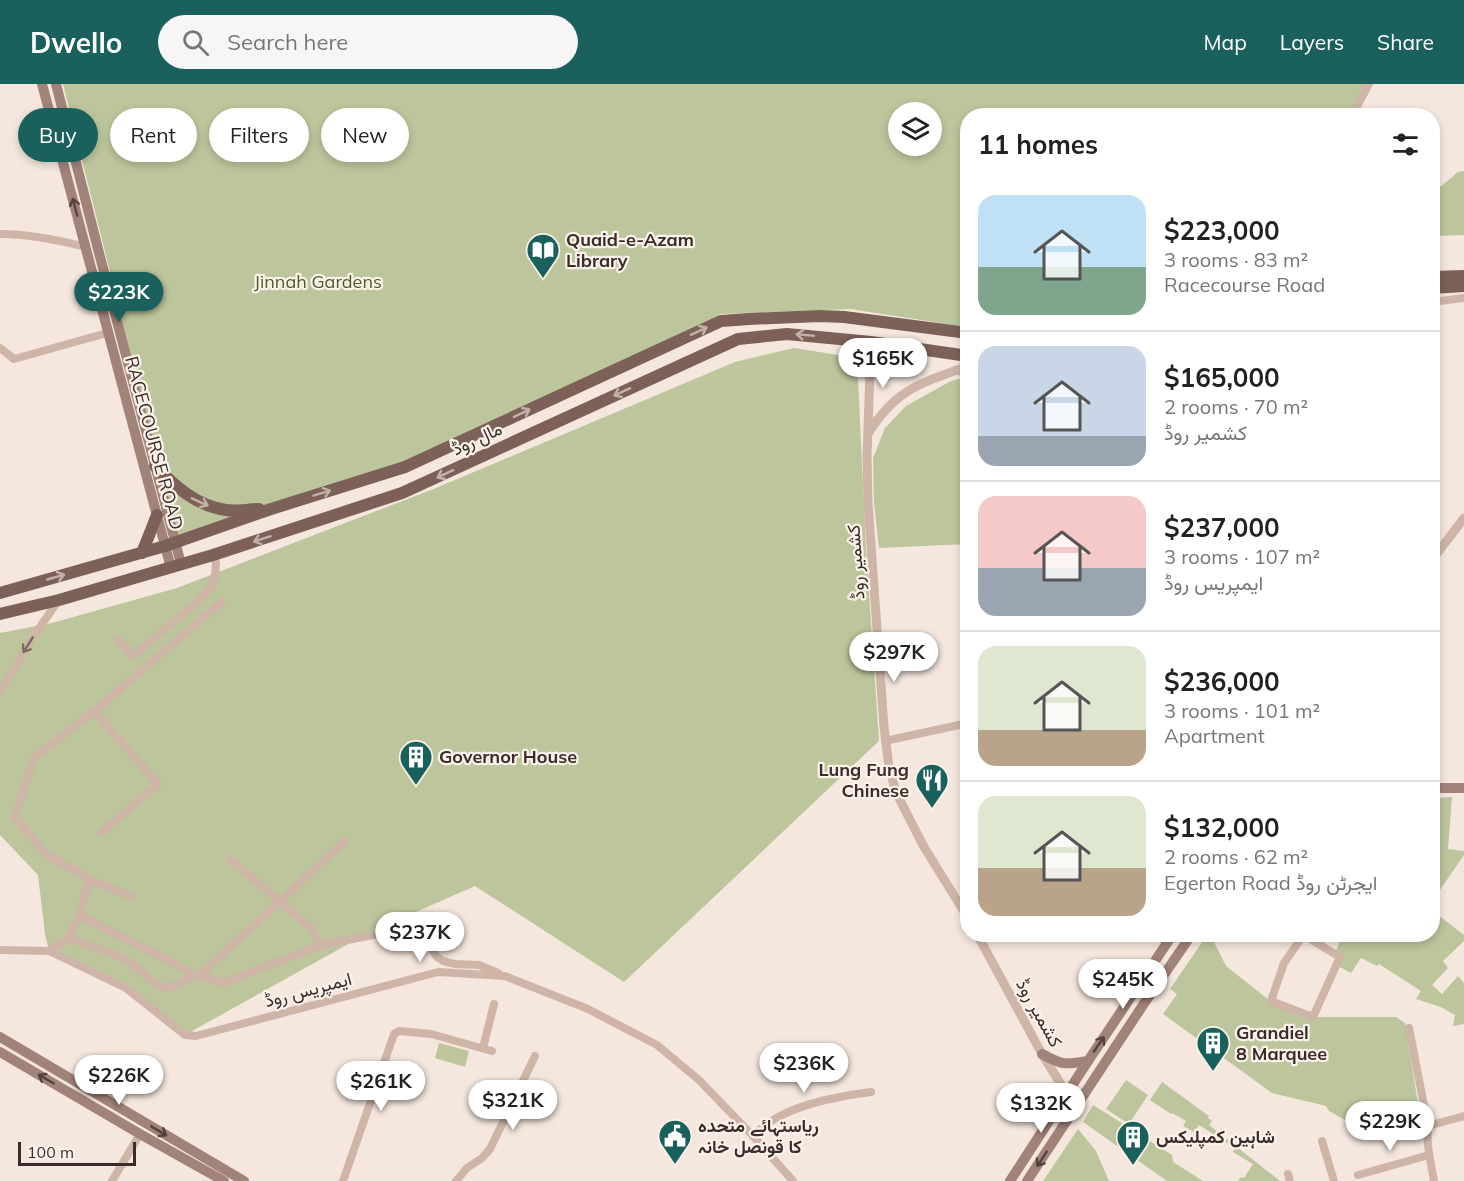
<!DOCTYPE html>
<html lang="en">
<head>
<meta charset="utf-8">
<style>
	:root { --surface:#fff; --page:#f6f6f6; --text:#222; --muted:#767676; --line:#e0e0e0; --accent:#1a605d }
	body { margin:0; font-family:Mulish,Vazirmatn,sans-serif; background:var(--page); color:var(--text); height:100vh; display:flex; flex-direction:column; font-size:22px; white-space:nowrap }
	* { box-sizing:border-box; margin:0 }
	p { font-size:20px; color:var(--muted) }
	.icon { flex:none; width:33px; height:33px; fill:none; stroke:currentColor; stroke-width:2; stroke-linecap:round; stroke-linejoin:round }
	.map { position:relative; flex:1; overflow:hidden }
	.sheet { position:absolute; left:960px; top:24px; width:480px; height:834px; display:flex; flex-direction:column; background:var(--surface); border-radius:24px; box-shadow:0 3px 9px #0003 }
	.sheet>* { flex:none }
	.hud { position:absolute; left:18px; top:24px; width:570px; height:54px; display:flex; gap:12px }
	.controls { position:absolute; left:888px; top:18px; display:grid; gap:12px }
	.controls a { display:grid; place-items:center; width:54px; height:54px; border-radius:50%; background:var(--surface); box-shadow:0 3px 9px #0003; font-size:30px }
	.scale { position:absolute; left:18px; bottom:15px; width:118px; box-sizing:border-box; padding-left:6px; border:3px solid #3a2c29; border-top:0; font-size:16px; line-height:21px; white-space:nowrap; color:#3a2c29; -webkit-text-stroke:4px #fbf2ea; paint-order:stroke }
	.price { position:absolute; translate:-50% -51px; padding:0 14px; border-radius:21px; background:#fff; color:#222; font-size:20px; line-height:39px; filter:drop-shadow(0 2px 3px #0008) }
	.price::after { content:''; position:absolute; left:50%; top:36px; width:18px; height:14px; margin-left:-9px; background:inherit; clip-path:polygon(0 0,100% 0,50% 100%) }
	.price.on { background:var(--accent); color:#fff }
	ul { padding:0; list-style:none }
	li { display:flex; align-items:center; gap:18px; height:150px; padding:0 18px }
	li+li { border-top:2px solid var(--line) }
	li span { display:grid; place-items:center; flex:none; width:168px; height:120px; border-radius:18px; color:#555 }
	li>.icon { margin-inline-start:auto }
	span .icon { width:72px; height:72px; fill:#fffc; stroke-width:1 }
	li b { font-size:26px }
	h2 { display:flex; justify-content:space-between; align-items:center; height:72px; padding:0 18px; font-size:26px }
	.tag { padding:0 21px; border-radius:27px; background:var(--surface); box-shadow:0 3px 9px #0003; font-size:21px; line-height:54px }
	.tag.on { background:var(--accent); color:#fff }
	header { display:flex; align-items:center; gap:36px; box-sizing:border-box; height:84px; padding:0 30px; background:var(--accent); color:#fff }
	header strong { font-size:28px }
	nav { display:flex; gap:33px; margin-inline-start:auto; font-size:21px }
	.search { width:420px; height:54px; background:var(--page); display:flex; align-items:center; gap:15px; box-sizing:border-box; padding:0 21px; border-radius:33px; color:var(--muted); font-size:22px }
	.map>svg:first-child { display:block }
</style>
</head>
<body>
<header>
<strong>Dwello</strong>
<div class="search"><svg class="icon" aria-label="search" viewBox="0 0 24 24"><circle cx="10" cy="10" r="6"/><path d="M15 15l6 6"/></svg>Search here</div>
<nav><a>Map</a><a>Layers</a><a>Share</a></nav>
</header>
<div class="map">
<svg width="1464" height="1097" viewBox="0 0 1464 1097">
	<rect width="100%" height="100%" fill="#f5e7dd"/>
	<!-- green -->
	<g fill="#bcc59c" fill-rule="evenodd">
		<path d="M63,0H1366L1352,29L1368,31L968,32L967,243L850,225L721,230L402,380L177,455ZM898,28H932V62H898Z"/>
		<path d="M1464,87V151L1433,152V109L1458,88Z"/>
		<path d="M794,264L857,274L866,465L879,657L624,898L475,802L368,849L185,951L126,904L49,867L45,850L38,791L0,751V549L52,539L177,504L436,404L735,278Z"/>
		<path d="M967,293V460L879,464L874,419L873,374L885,344L906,322L951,297Z"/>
		<path d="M1452,713L1448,765L1464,767V771L1433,816V714Z"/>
		<path d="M1433,827L1464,851V857L1443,877L1448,884L1432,901L1442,910L1458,892L1464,899V940L1453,942L1455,931L1441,923L1416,915L1421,907L1379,880L1377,882L1361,874L1351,889L1336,881L1335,870L1340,857L1336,851L1432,850Z"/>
		<path d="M1207,851L1211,852L1226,882L1269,916L1313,933H1396L1405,939L1420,1032L1394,1035L1377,1043L1374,1034L1347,1037L1329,1027L1326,1022L1272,1009L1163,930L1177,910L1170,905Z"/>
		<path d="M439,959L469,967L465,983L435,974Z"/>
		<path d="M1126,996L1148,1011L1129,1040L1106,1025Z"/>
		<path d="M1162,998L1209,1032L1208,1034L1212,1037L1209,1041L1280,1097H1238L1241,1093L1244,1094L1253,1080L1233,1068L1235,1064L1199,1041L1194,1048L1183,1042L1186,1037L1172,1029L1171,1030L1150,1016Z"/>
		<path d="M1093,1021L1172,1071L1173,1078L1203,1097H1167L1083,1038Z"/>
		<path d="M1078,1045L1096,1067L1109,1097H1043Z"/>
	</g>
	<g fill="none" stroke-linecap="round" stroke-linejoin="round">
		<!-- minor -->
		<g stroke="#ceb5a8" stroke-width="8">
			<path d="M1356,32L1358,20L1369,0"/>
			<path d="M0,150C29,150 58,156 86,163"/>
			<path d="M1432,218L1464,214"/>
			<path d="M0,264L14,275L107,249"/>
			<path d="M957,286L968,291"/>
			<path d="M118,556L133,572L194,521L211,503L215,491L216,479L213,471"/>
			<path d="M0,608L33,553L58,517"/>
			<path d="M94,627L158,700L101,749"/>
			<path d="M885,657L968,639"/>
			<path d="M230,775L311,844L321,861"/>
			<path d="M88,795L130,812"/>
			<path d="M80,831L88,798L87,793L47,771L15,733L34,674L94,627L222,518"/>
			<path d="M1292,850L1300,856L1305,852L1340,873L1313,933L1271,917L1284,879L1300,856"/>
			<path d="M68,854C90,862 114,868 134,881C143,887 149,898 160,902C173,907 185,896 194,890"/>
			<path d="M0,866L49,867L126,904L185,951L196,952L438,888L505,892L588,925L657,961L699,996L753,1052L793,1097"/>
			<path d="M49,867L68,854L80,831L194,890L223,899L321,861L410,844L418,845L437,873L443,877L455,880L479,881L498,889"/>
			<path d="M200,891L345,757"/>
			<path d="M1409,944L1428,1042C1426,1061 1431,1079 1434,1097"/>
			<path d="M483,964L494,920"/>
			<path d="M1365,1046L1382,1041L1428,1042L1464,1032"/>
			<path d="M753,1052C761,1044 770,1037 780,1032C804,1019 844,1011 871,1008"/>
			<path d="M1322,1057L1334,1097"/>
			<path d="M1288,1090L1290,1097"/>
			<path d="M1358,1091L1429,1071"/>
			<path d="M112,1097L140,1050"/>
			<path d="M343,1097L394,950L399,947L431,950L492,967"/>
			<path d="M456,1097L467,1084L482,1074L490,1065L535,972"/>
		</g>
		<!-- tertiary -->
		<g stroke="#ceb5a8" stroke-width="9">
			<path d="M871,258L867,373L868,419L884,643L889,683L896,708L905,726L924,763L968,834"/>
			<path d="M869,348C897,304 922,299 968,282"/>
			<path d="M1432,476L1464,434"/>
			<path d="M977,850L1042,970L1067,1010L1079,1018"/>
		</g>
		<!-- secondary -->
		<g stroke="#a28379" stroke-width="10">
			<path d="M42,0L171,484"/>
			<path d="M56,0L98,165L181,480"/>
			<path d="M1432,704H1464"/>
			<path d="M0,953L244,1097"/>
			<path d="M0,968L140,1050L224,1097"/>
			<path d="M1042,970C1062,981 1065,981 1088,977"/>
			<path d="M1010,1097L1088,977L1173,850"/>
			<path d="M1027,1097L1143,921L1192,850"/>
		</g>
		<!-- primary -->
		<g stroke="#7d6158" stroke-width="12">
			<path d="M1432,193L1464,192"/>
			<path d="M1432,204L1464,202"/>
			<path d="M155,382C175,402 196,422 226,426C236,428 248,425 259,425"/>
			<path d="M142,469L157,431"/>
			<path d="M0,509L165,462L271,425L405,383L721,237L749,235L820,232L844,233L968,249"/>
			<path d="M0,530L59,516L213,471L402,409L738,255L787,250L871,258L968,272"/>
		</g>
	</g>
	<!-- one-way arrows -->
	<defs><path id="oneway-shaft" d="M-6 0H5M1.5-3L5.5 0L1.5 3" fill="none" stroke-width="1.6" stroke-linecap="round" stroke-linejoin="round" transform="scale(1.5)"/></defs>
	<g stroke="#54423d">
		<use href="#oneway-shaft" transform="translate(75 123) rotate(-105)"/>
		<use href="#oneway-shaft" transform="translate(1099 960) rotate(-56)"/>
		<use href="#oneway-shaft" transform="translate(46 995) rotate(-150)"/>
		<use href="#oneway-shaft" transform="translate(159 1047) rotate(31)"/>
		<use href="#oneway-shaft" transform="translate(1042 1075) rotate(123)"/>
	</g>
	<g stroke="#c2b1a8">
		<use href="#oneway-shaft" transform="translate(699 247) rotate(-25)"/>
		<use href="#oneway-shaft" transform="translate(805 251) rotate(-175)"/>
		<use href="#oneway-shaft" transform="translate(622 308) rotate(155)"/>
		<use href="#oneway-shaft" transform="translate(522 329) rotate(-25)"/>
		<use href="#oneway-shaft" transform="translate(445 390) rotate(155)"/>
		<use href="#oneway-shaft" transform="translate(322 409) rotate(-17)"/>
		<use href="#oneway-shaft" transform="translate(200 418) rotate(24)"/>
		<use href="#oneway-shaft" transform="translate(262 455) rotate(162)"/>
		<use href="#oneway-shaft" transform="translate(56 493) rotate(-16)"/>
	</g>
	<use stroke="#7d6a62" href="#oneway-shaft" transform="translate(28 561) rotate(122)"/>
	<!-- icons -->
	<defs>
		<symbol id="library-pin" viewBox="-11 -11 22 30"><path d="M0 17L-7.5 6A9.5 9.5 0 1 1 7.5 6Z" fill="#1a605d" stroke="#fbf2ea"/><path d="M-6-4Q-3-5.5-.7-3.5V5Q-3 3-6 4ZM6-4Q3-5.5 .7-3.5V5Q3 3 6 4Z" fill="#fff"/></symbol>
		<symbol id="building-pin" viewBox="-11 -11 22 30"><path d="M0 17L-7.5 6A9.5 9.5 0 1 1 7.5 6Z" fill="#1a605d" stroke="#fbf2ea"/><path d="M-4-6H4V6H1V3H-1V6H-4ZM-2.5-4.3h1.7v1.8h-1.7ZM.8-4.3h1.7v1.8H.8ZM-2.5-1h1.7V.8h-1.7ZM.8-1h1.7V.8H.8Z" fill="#fff"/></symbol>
		<symbol id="restaurant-pin" viewBox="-11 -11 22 30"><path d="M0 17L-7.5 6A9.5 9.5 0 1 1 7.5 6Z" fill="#1a605d" stroke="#fbf2ea"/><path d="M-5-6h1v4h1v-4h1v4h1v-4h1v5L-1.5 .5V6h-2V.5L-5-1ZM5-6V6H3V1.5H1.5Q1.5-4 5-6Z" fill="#fff"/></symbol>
		<symbol id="civic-pin" viewBox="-11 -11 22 30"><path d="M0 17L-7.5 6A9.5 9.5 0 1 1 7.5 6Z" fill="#1a605d" stroke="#fbf2ea"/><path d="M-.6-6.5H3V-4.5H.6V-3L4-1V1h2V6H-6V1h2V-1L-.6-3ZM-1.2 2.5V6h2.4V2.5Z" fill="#fff"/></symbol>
	</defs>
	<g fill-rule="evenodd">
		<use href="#library-pin" x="524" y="147" width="38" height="52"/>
		<use href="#building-pin" x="397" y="654" width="38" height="52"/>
		<use href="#restaurant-pin" x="913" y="677" width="38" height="52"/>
		<use href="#building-pin" x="1194" y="940" width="38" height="52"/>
		<use href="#civic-pin" x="656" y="1033" width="38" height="52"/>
		<use href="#building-pin" x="1114" y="1034" width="38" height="52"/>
	</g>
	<g text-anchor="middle" stroke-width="4.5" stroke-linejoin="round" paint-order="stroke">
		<!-- poi labels -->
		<g font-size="18" font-weight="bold" fill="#3a2c29" stroke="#fbf2ea" text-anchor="start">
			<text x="566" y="162">Quaid-e-Azam<tspan x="566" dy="21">Library</tspan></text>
			<text x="439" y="679">Governor House</text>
			<text x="909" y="692" text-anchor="end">Lung Fung<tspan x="909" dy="21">Chinese</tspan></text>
			<text x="1236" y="955">Grandiel<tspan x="1236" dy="21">8 Marquee</tspan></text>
			<text x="698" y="1048">ریاستہائے متحدہ<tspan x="698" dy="21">کا قونصل خانہ</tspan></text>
			<text x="1156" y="1059">شاہین کمپلیکس</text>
		</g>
		<!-- park labels -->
		<g font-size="18" fill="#4e5b2a" stroke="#fbf2ea">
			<text x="318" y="204">Jinnah Gardens</text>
		</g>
		<!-- street labels -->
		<g font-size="18" fill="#3a2c29" stroke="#fbf2ea">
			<text transform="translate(477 355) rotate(-25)" y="6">مال روڈ</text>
			<text transform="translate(154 359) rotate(75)" y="6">RACECOURSE ROAD</text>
			<text transform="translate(856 478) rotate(-94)" y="6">کشمیر روڈ</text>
			<text transform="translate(308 906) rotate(-15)" y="6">ایمپریس روڈ</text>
			<text transform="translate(1039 929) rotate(61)" y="6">کشمیر روڈ</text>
		</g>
	</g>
</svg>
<div class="controls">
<a><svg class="icon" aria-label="layers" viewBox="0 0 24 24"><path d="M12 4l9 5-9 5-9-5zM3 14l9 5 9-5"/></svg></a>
</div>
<div class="scale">100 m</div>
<b class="price on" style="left:119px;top:239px">$223K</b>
<b class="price" style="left:883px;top:305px">$165K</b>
<b class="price" style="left:894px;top:599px">$297K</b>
<b class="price" style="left:420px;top:879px">$237K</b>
<b class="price" style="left:1123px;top:926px">$245K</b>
<b class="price" style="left:804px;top:1010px">$236K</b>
<b class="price" style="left:119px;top:1022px">$226K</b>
<b class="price" style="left:381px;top:1028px">$261K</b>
<b class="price" style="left:513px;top:1047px">$321K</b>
<b class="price" style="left:1041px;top:1050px">$132K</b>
<b class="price" style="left:1390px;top:1068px">$229K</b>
<div class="hud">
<a class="tag on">Buy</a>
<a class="tag">Rent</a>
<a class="tag">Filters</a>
<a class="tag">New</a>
</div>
<section class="sheet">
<h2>11 homes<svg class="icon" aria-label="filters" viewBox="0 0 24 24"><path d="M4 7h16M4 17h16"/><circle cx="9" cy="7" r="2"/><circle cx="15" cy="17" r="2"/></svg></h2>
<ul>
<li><span style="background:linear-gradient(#bfe0f5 60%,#7fa58c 0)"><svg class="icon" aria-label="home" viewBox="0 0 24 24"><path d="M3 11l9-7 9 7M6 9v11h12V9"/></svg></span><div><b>$223,000</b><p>3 rooms · 83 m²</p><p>Racecourse Road</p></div></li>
<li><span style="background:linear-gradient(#c9d6e8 75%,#9aa5b1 0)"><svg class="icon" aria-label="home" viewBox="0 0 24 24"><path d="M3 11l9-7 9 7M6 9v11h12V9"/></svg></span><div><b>$165,000</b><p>2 rooms · 70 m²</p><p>کشمیر روڈ</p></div></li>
<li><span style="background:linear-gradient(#f6c9c9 60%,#9aa5b1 0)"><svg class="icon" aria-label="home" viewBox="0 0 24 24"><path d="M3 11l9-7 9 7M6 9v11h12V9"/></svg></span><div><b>$237,000</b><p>3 rooms · 107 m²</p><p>ایمپریس روڈ</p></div></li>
<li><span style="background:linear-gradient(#dfe7d0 70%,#b9a48a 0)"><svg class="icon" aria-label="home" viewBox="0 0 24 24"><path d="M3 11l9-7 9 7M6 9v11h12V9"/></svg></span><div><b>$236,000</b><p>3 rooms · 101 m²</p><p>Apartment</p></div></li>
<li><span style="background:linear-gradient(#dfe7d0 60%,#b9a48a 0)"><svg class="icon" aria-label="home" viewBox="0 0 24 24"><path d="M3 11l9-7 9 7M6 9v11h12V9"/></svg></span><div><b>$132,000</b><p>2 rooms · 62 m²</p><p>Egerton Road ایجرٹن روڈ</p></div></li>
</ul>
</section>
</div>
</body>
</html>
